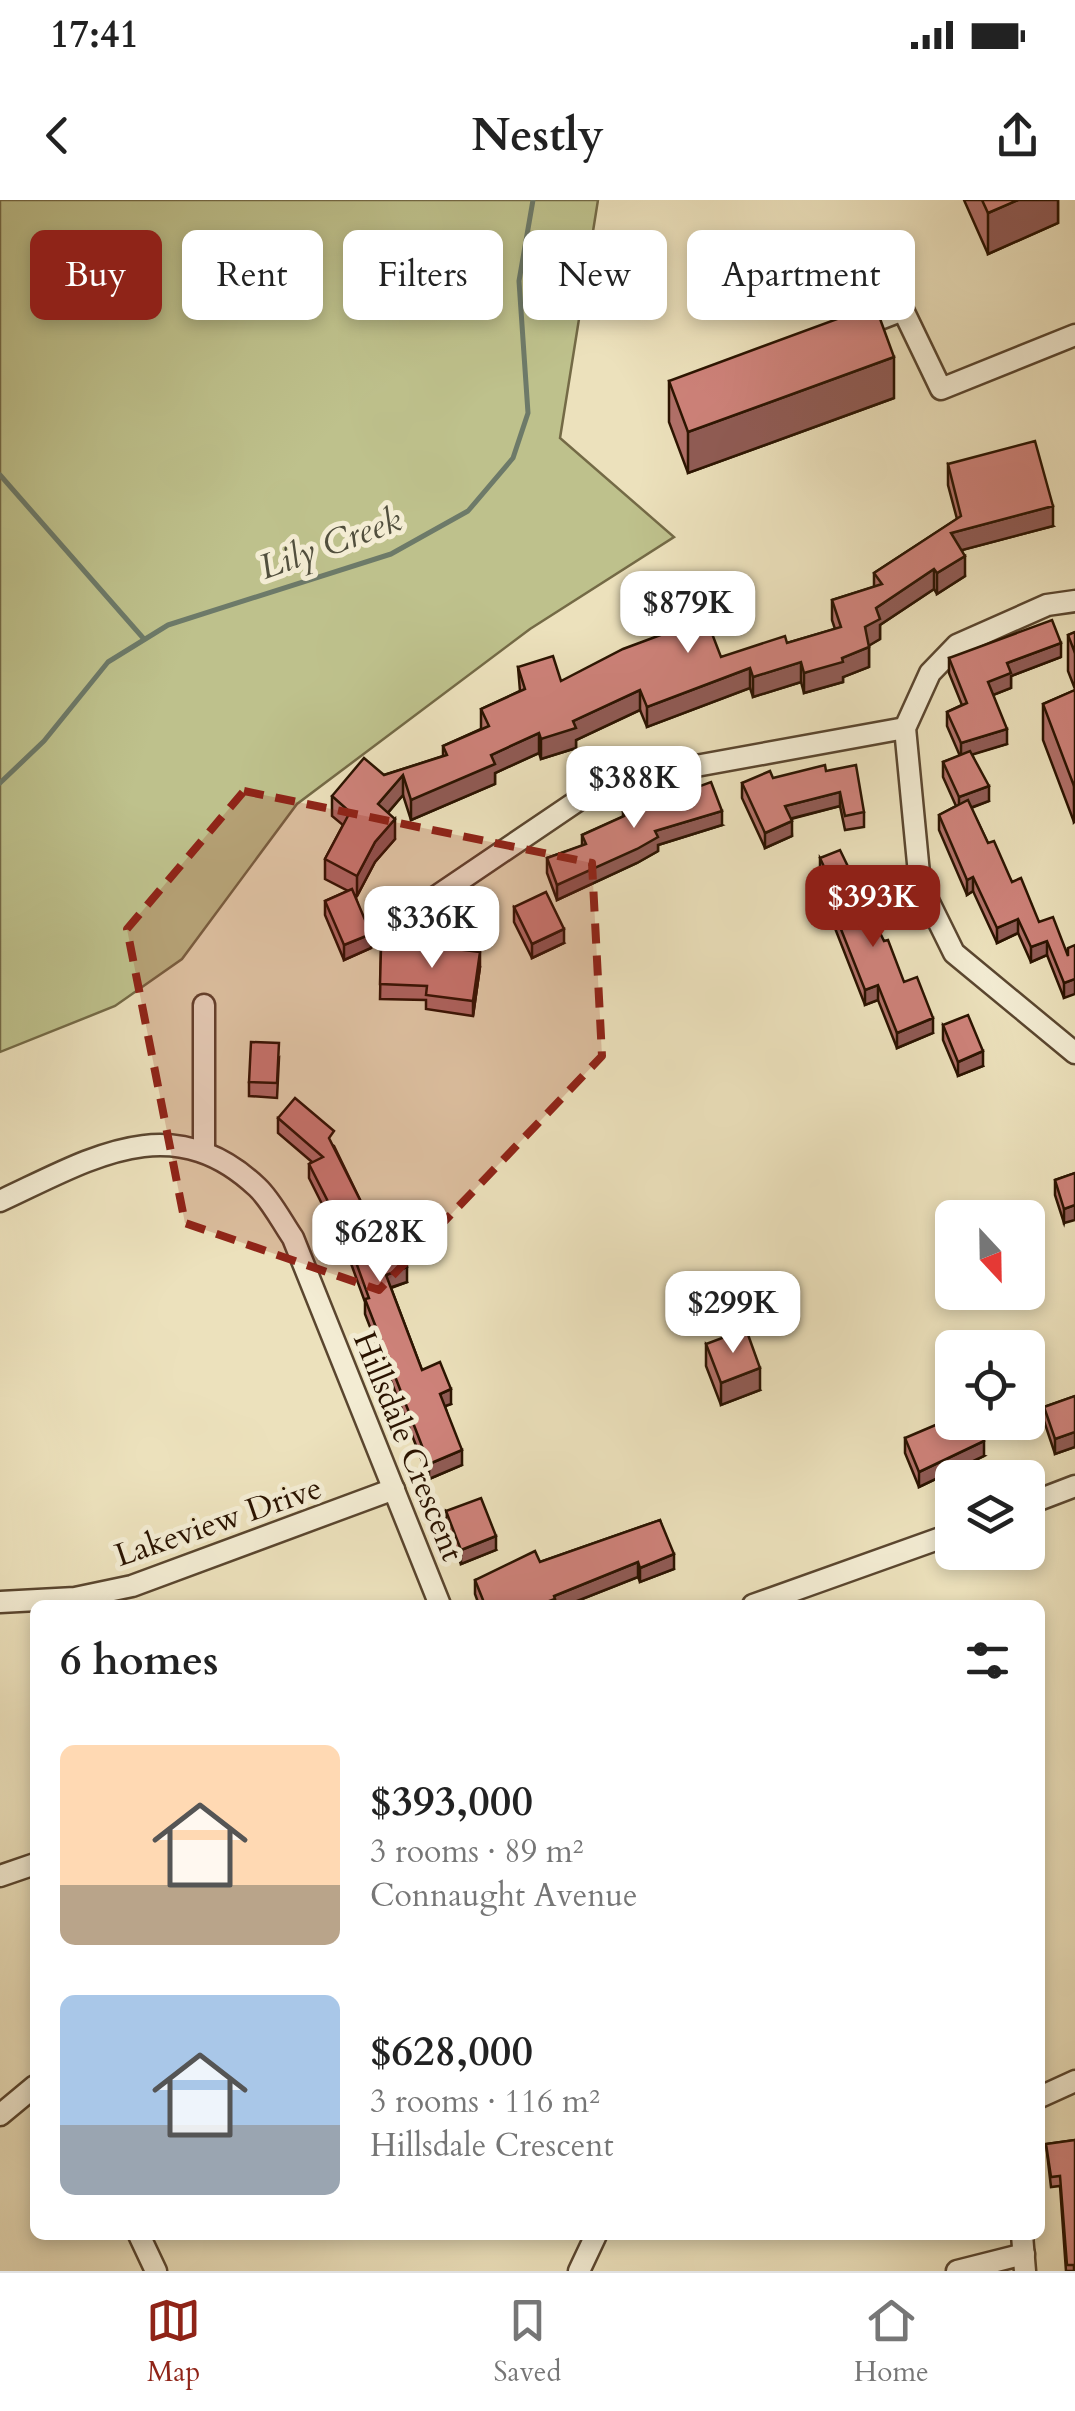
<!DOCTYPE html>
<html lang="en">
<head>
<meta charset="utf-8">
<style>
	:root { --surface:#fff; --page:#f2f2f2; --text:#222; --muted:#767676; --line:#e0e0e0; --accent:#8f2418 }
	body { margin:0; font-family:Cardo,serif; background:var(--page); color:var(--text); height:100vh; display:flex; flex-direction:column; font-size:38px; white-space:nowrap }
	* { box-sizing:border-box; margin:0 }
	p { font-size:32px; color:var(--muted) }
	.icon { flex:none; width:55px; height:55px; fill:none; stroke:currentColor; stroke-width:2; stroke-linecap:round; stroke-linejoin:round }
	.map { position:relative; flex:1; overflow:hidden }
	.side { position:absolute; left:30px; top:1400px; width:1015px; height:640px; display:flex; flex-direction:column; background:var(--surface); border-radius:15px; box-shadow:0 5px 15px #0003 }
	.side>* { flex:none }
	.guide { position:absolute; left:30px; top:30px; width:1015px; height:90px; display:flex; gap:20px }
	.needle { width:65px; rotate:158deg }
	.fabs { position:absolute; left:935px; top:1000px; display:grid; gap:20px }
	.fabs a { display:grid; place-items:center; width:110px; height:110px; border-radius:15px; background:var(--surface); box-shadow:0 5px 15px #0003; font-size:50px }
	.price { position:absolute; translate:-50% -85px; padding:0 22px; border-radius:20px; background:#fff; color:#222; font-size:32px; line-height:65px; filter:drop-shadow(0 2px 5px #0008) }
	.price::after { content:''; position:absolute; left:50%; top:60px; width:30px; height:22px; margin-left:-15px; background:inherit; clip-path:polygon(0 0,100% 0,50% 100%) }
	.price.on { background:var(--accent); color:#fff }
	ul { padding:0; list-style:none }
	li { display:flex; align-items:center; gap:30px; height:250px; padding:0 30px }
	li span { display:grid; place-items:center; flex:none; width:280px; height:200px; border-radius:15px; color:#555 }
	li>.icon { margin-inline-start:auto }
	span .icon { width:120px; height:120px; fill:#fffc; stroke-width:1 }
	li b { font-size:42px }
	h2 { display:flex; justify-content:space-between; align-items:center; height:120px; padding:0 30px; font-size:42px }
	.tag { padding:0 35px; border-radius:15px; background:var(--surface); box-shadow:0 5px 15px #0003; font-size:35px; line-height:90px }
	.tag.on { background:var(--accent); color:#fff }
	.status { display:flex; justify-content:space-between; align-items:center; height:70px; padding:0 50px; background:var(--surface); direction:ltr }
	.status svg { height:28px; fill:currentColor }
	header { display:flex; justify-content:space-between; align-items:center; height:130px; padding:0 30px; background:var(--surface); font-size:45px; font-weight:700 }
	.menu { display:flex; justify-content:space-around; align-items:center; height:140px; border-top:2px solid var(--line); background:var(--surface); font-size:28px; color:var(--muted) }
	.menu a { display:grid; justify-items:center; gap:5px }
	.menu .on { color:var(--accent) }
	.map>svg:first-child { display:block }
</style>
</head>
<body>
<div class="status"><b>17:41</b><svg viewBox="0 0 49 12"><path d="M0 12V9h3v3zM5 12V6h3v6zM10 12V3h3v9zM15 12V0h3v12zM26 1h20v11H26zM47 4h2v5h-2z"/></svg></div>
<header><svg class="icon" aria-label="back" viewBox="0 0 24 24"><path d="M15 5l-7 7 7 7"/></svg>Nestly<svg class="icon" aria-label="share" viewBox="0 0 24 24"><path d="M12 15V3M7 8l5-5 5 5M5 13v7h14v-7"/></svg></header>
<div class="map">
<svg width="1075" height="2071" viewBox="0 0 1075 2071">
	<rect width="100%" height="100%" fill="#ece1bc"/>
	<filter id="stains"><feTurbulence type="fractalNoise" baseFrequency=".002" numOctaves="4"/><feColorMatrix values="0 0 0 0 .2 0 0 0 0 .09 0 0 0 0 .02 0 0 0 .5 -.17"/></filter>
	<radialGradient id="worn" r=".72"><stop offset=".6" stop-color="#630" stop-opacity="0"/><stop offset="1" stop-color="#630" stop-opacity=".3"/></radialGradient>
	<!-- green -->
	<path fill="#bec18c" stroke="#746a46" stroke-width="2.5" d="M0,0H598L560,238L674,337L530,429L297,604L182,759L115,806L0,852Z"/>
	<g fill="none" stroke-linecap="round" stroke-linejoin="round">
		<!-- stream -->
		<g stroke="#6d7a69" stroke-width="5">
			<path d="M0,275L144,439"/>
			<path d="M0,583L44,541L108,462L168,425L391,354L468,311L513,258L528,213L519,81L533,0"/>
		</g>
		<defs>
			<g id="minor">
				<path d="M854,129L903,110L941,189L1075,135"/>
				<path d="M1075,401L1047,405L957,445L930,473L905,528L920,684L954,753L1075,853"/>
				<path d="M434,698L589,593L619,580L905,528"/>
				<path d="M204,952V805"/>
				<path d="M0,1001C89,960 171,906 257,987C271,1000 282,1022 293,1038L440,1405"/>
				<path d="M1028,1304L1075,1286"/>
				<path d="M0,1402L75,1398L132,1386L394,1289"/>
				<path d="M753,1405L952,1334"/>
				<path d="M0,1676L35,1664"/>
				<path d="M1040,1897L1075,1881"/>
				<path d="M0,1915L35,1886"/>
				<path d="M139,2035L156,2071"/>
				<path d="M1022,2035L1025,2071"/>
				<path d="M579,2071L596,2035"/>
				<path d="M957,2071L1024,2054"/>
			</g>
		</defs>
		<!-- minor casing -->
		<use href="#minor" stroke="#5a462f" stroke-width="25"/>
		<!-- minor -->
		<use href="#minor" stroke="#f3ecd3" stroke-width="20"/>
	</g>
	<!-- wall -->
	<g fill="#b17069" stroke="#2a1300" stroke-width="2.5">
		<path d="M964,0H1058V23L988,54Z"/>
		<path d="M669,181L894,198L688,273L669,222Z"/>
		<path d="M948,264L1053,326L962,350L965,376L937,394L934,389L880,425V439L869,445V467L843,477V482L804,493L801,482L753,497L750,488L647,527L640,510L576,540V548L541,559L539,553L495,573V584L411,620L403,595L388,613L395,639L375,662L357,696L355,695L371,748L344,760L325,715V701L348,691L325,679V659L343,625L332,616V596L384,575L443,556V546L481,529V509L520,491L518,467L561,481L721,457L787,443L835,429L832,420V400L874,387V373L957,319L948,285Z"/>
		<path d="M1075,432V489L1068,471V435Z"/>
		<path d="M1061,457L1011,476V488L993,495L1007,544L972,554L989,601L971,608L988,643L1012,682L1039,722L1068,756L1064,798L1047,755L1031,762L1018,733L997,743L973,691L967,695L939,630V615L956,606L943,577V562L960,556L947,526V512L962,505L949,473V458Z"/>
		<path d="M1075,490V621L1074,622L1043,540V504Z"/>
		<path d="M826,571L864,612V627L845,630L840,606L791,619L792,636L765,648L742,598V583Z"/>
		<path d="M662,600L722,625L658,645V651L637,663L557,700L547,673V658L582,646V635L623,617V612Z"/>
		<path d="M820,658L904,782L933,833L897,848L878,800L865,805L831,718V704L833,703L820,673Z"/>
		<path d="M514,707L564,743L532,758L514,722Z"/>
		<path d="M381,748L480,767L473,816L426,809V800L380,799Z"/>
		<path d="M943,825L983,866L958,876L943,840Z"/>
		<path d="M279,858L277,898L249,896V882Z"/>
		<path d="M278,918L334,946L365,1010L407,1082L391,1088L422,1170L451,1204L445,1206L462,1265L429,1279L365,1114V1102L349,1058L309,978V964L312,962L278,933Z"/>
		<path d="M1075,973L1064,1023L1055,995V980Z"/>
		<path d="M706,1144L760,1190L721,1205L706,1166Z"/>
		<path d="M1075,1196V1247L1055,1254L1044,1221V1207Z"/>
		<path d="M905,1238L984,1256L919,1287L905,1253Z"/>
		<path d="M446,1311L496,1350L461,1364L446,1326Z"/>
		<path d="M660,1320L674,1369L640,1382L638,1377L567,1405H479L475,1394V1380L540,1362Z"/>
		<path d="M1075,1940V2071H1066L1060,1986L1051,1987L1046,1944Z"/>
	</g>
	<!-- shaded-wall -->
	<g fill="#905b55" stroke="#2a1300" stroke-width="2.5">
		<path d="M1018,0H1058V23L988,54V13Z"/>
		<path d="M894,157V198L688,273V232Z"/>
		<path d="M1053,306V326L951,353V333Z"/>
		<path d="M965,356V376L937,394V373Z"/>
		<path d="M934,369V389L880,425V439L865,448V427L876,408Z"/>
		<path d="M1061,443V457L1011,476V488L988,497V482L1007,463Z"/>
		<path d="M869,447V467L843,477V482L804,493V473Z"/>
		<path d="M801,462V482L753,497V477Z"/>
		<path d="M750,468V488L647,527V507Z"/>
		<path d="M640,490V510L576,540V548L541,559V539L573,521Z"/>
		<path d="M1007,529V544L961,558V543Z"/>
		<path d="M539,533V553L495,573V584L411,620V600L491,555Z"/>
		<path d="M403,575V595L378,624V604Z"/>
		<path d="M1075,585V621L1074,622V586Z"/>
		<path d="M989,586V601L959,612V597Z"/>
		<path d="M840,592V606L785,620V606Z"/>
		<path d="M722,611V625L658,645V651L637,663L557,700V685L655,631Z"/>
		<path d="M395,619V639L375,662L357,696V676L375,642Z"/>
		<path d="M792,621V636L765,648V633Z"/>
		<path d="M973,677V691L967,695V680Z"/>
		<path d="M1018,719V733L997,743V728Z"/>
		<path d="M564,729V743L532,758V744Z"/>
		<path d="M371,734V748L344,760V745Z"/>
		<path d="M1047,741V755L1031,762V747Z"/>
		<path d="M480,752V767L473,816V801Z"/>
		<path d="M1075,779V794L1064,798V783Z"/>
		<path d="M878,785V800L865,805V790Z"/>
		<path d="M933,818V833L897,848V833Z"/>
		<path d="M983,851V866L958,876V862Z"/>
		<path d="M1075,1005V1020L1064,1023V1009Z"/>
		<path d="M407,1067V1082L386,1089V1075Z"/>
		<path d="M760,1168V1190L721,1205V1183Z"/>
		<path d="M451,1189V1204L440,1208V1194Z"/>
		<path d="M1075,1232V1247L1055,1254V1239Z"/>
		<path d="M984,1241V1256L919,1287V1272Z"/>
		<path d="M462,1250V1265L429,1279V1264Z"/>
		<path d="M496,1336V1350L461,1364V1350Z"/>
		<path d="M674,1354V1369L640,1382V1368Z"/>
		<path d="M638,1362V1377L567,1405H538L554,1396Z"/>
	</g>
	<!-- building -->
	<g fill="#ce827a" stroke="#2a1300" stroke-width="2.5">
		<path d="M982,0H1018L988,13Z"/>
		<path d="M875,105L894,157L688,232L669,181Z"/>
		<path d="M1035,241L1053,306L951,333L965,356L937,373L934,369L876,408L880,419L865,427L869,447L842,458L843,462L804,473L801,462L753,477L750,468L647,507L640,490L573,521L576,528L541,539L539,533L491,555L495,564L411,600L403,575L378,604L395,619L375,642L357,676L325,659L350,612L332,596L364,558L384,575L447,555L443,546L489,526L481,509L525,489L518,467L553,456L561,481L623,449L706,418L721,457L785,436L787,443L841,427L832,400L882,384L874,373L961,316L948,264Z"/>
		<path d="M1052,420L1061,443L1007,463L1011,473L988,482L1007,529L961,543L947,512L967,503L949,458Z"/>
		<path d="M1075,432V453L1068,435Z"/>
		<path d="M1075,490V585L1074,586L1043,504Z"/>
		<path d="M970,551L989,586L959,597L943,562Z"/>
		<path d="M825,565L826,571L856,565L864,612L845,616L840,592L785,606L792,621L765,633L742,583L770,571L773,578Z"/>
		<path d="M711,582L722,611L655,631L658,637L637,649L557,685L547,658L586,644L582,635L624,616L623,612L659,592L662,600Z"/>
		<path d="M968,600L988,643L994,641L1012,682L1021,678L1039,722L1053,717L1068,756V748L1075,745V779L1064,783L1047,741L1031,747L1018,719L997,728L973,677L967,680L939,615Z"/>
		<path d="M840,650L884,741L888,740L904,782L917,777L933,818L897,833L878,785L865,790L831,704L839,700L820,658Z"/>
		<path d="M352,689L371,734L344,745L325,701Z"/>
		<path d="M546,692L564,729L532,744L514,707Z"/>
		<path d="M432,746L480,752L473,801L426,795L427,786L380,784L381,748L432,750Z"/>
		<path d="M968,815L983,851L958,862L943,825Z"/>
		<path d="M251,842L279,843L277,883L249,882Z"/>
		<path d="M295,898L334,931L329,938L365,1010L385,1002L407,1067L386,1075L422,1170L440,1162L451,1189L440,1194L462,1250L429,1264L365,1099L369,1098L349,1043L309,964L323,957L278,918Z"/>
		<path d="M1075,973V1005L1064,1009L1055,980Z"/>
		<path d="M746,1129L760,1168L721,1183L706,1144Z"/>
		<path d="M1075,1196V1232L1055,1239L1044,1207Z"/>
		<path d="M952,1218V1222H976L984,1241L919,1272L905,1238Z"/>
		<path d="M481,1298L496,1336L461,1350L446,1311Z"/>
		<path d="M660,1320L674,1354L640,1368L638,1362L554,1396L555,1399L538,1405H485L475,1380L535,1351L540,1362Z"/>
		<path d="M1075,1940V2071H1074V2065H1067L1060,1976L1051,1977L1046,1944Z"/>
	</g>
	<!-- marked area -->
	<path fill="#8f2418" fill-opacity="0.2" stroke="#8f2418" stroke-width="8" stroke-dasharray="20 12" stroke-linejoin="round" d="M244,591L592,663L602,856L379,1090L185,1023L127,729Z"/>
	<g text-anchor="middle" stroke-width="10" stroke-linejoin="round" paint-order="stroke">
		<!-- street labels -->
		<g font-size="32" fill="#2a1300" stroke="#f3ecd3">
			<text transform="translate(409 1246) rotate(68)" y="11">Hillsdale Crescent</text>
			<text transform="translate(218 1321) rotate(-19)" y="11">Lakeview Drive</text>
		</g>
		<!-- water labels -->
		<g font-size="35" font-style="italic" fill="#514f3d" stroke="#f3ecd3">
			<text transform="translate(330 343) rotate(-20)" y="12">Lily Creek</text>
		</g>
	</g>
	<rect width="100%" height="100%" filter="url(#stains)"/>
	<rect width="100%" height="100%" fill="url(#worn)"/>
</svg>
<div class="fabs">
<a><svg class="needle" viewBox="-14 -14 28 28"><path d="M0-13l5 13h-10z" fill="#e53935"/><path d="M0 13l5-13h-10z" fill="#767676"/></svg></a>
<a><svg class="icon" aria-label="locate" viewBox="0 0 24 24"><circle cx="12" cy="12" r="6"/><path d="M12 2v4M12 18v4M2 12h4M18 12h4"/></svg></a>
<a><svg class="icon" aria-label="layers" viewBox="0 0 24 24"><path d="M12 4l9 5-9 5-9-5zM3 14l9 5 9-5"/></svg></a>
</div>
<b class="price" style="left:688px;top:456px">$879K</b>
<b class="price" style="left:634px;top:631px">$388K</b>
<b class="price on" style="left:873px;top:750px">$393K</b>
<b class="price" style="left:432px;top:771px">$336K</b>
<b class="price" style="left:380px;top:1085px">$628K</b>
<b class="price" style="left:733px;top:1156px">$299K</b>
<div class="guide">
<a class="tag on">Buy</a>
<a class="tag">Rent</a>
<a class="tag">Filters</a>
<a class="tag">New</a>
<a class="tag">Apartment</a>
</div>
<section class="side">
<h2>6 homes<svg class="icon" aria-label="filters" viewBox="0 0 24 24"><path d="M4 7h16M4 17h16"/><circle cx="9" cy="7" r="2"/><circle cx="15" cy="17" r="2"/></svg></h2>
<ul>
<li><span style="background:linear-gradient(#ffd9b3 70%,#b9a48a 0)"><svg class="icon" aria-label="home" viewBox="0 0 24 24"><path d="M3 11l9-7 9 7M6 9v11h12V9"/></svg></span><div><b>$393,000</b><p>3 rooms · 89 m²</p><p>Connaught Avenue</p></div></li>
<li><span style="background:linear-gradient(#a9c7e8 65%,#9aa5b1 0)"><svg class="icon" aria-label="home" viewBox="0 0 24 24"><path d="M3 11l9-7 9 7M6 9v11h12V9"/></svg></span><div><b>$628,000</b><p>3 rooms · 116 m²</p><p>Hillsdale Crescent</p></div></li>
</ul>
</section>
</div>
<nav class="menu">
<a class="on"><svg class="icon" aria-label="map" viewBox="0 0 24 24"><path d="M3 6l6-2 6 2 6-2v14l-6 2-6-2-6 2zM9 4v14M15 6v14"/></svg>Map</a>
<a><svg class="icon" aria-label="saved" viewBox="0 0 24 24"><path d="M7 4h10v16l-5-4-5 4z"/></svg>Saved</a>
<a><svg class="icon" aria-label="home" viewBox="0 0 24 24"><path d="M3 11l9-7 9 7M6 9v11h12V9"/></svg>Home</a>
</nav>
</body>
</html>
